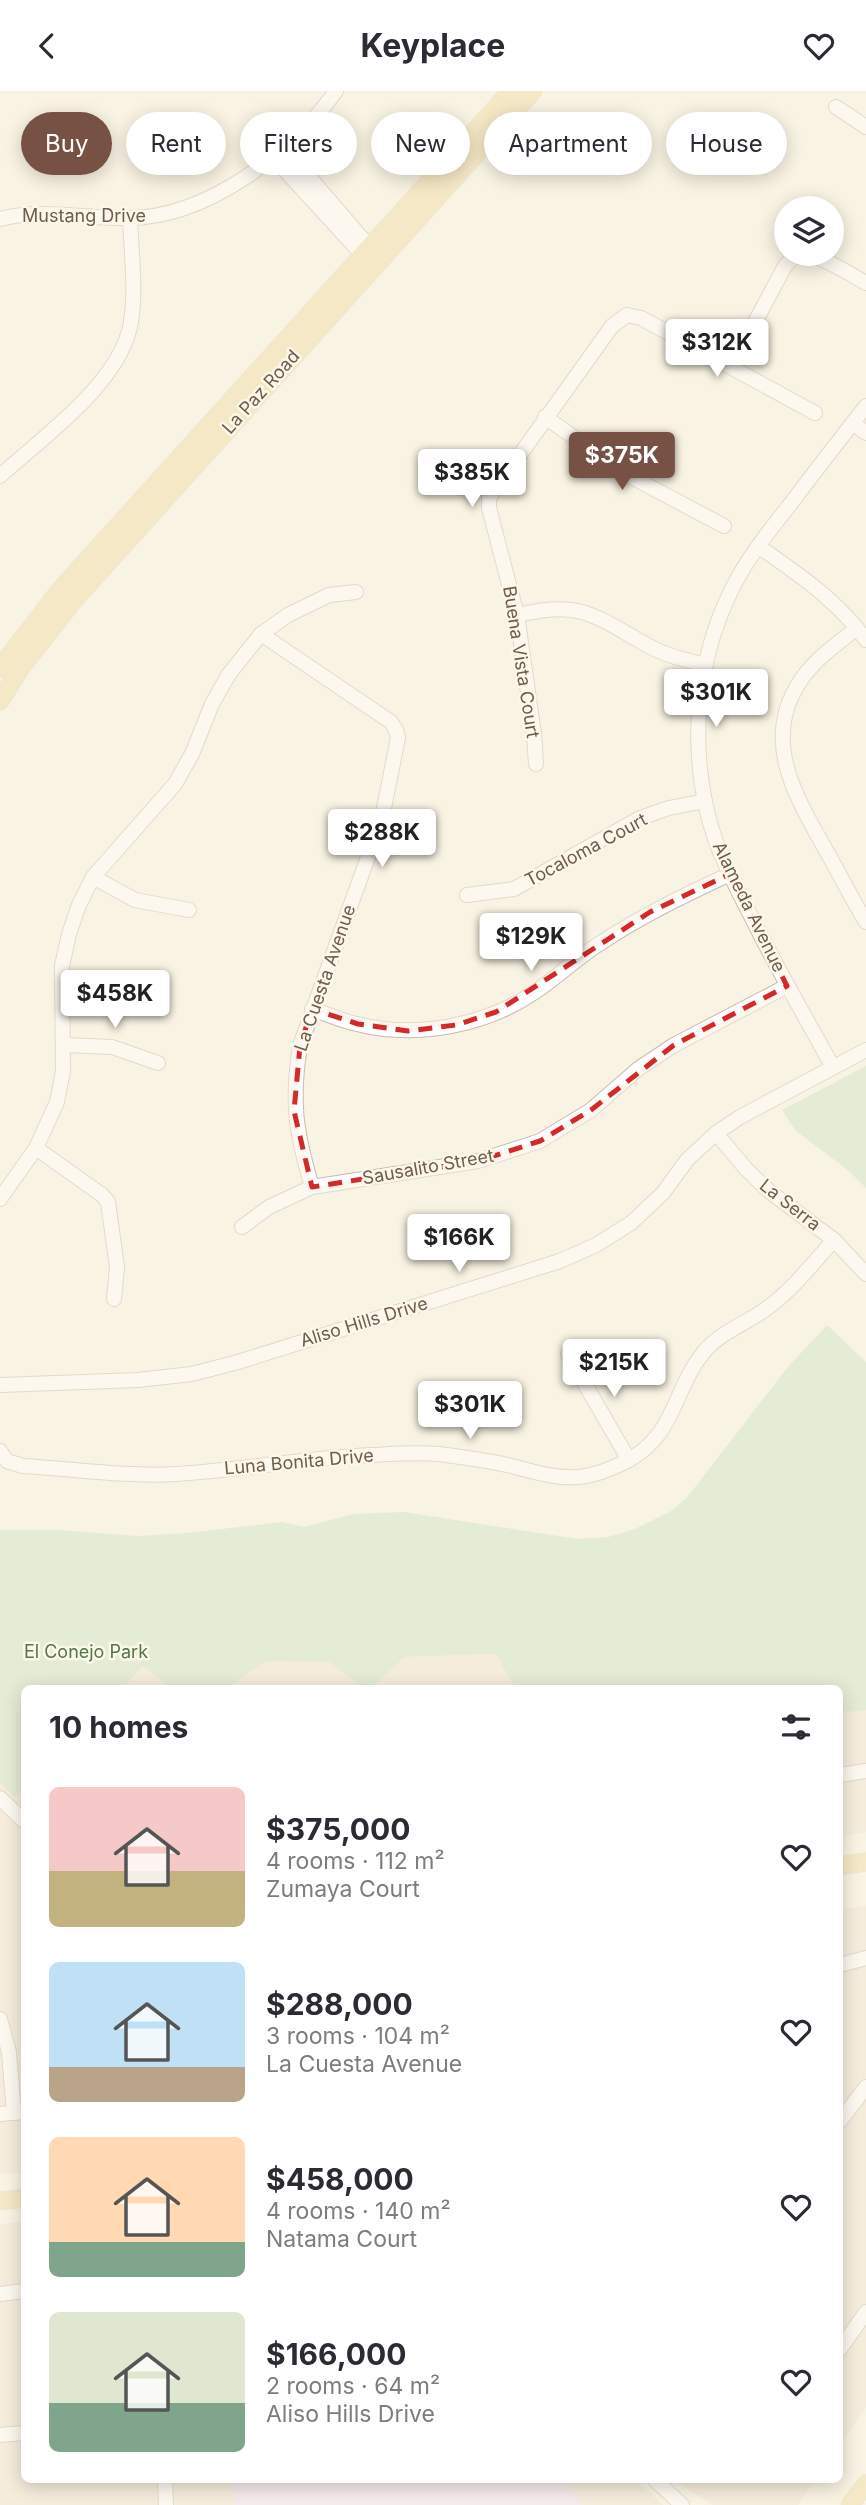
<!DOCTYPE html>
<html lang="en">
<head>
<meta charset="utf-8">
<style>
	:root { --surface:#fff; --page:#f7f7f7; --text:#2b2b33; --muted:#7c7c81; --accent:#775143 }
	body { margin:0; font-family:Inter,sans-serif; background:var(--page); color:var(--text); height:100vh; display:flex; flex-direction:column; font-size:26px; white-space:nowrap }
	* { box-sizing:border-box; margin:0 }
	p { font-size:23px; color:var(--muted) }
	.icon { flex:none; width:38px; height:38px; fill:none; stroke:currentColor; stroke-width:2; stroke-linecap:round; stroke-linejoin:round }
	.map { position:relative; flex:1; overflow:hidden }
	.panel { position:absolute; left:21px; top:1594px; width:822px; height:798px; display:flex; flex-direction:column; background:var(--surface); border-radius:10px; box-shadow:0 4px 18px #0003 }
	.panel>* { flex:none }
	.top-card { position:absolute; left:21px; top:21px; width:824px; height:63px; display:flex; gap:14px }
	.controls { position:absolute; left:774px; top:105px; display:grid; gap:14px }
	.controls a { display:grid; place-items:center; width:70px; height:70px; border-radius:50%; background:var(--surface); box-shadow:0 4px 18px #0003; font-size:35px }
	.price { position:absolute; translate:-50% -60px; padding:0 16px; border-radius:7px; background:#fff; color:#222; font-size:23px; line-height:46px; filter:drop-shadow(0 2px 4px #0008) }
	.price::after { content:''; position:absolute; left:50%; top:42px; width:21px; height:16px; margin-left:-10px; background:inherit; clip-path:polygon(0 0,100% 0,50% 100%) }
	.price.active { background:var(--accent); color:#fff }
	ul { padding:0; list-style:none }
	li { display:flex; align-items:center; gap:21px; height:175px; padding:0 28px }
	li span { display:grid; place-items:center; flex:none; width:196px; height:140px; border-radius:10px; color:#555 }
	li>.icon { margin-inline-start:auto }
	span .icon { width:84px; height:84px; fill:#fffc; stroke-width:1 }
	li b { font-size:30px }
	h2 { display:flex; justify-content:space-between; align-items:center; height:84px; padding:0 28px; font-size:30px }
	.pill { padding:0 24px; border-radius:32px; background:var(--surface); box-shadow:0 4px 18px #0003; font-size:24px; line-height:63px }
	.pill.active { background:var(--accent); color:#fff }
	header { display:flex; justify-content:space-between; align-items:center; height:91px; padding:0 28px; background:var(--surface); font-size:32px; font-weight:700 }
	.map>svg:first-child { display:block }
</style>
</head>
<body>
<header><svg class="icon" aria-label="back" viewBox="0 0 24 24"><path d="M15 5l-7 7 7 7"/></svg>Keyplace<svg class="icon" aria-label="heart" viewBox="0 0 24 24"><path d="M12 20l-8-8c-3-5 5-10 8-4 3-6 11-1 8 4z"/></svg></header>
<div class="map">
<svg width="866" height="2414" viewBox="0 0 866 2414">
	<rect width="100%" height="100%" fill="#f9f3e3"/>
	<!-- residential -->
	<g fill="#f0e5d3">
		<path d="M496,1563L515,1598H371L405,1566Z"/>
		<path d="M267,1570L329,1571L364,1598H226Z"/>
		<path d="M143,1575L171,1598H122Z"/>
		<path d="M866,1619V1741L840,1747V1622Z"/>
		<path d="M0,1692L15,1706L24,1696V2082L0,2083Z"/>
		<path d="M866,1815V2316L840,2353V1819Z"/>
		<path d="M24,2131V2389H233L234,2414H0V2133Z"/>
		<path d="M561,2389H636L663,2414H583Z"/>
		<path d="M672,2389H815L798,2414H713Z"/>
	</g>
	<!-- education -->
	<path fill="#f0e0f5" d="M233,2389H561L583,2414H234Z"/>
	<!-- green -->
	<g fill="#cde4c4">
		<path d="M866,975V1097L849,1080L796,1040L782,1019Z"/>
		<path d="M827,1234L866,1271V1619L840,1622V1598H515L496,1563L405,1566L371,1598H364L329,1571L267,1570L226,1598H171L143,1575L122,1598H24V1696L15,1706L0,1692V1439H58L139,1445L188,1442L282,1431L304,1436L353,1423L404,1421L578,1448L608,1446L635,1438L673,1419L689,1404L787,1277Z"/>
	</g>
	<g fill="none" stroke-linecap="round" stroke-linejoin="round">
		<defs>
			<g id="minor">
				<path d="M836,16L866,36"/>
				<path d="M278,60L282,76L369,171"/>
				<path d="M278,60L292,66L360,145L376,160"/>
				<path d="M0,128C42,117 85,128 128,127C207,127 291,62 336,0"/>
				<path d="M731,276L785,175C789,171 792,166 798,164C814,159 851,184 866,192"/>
				<path d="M545,326L626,383L724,435"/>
				<path d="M853,332L866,342"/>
				<path d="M0,385C43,346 117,294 130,236C137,202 131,162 130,127"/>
				<path d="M758,455C798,483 837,509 866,549"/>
				<path d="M517,524C538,520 560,515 582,521C610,529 632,548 659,560C674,567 690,570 706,574"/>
				<path d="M857,537C837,553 813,569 799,592C761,651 797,708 827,761C840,784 852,808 866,831"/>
				<path d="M261,543L391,631L396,639L398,647L382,727L300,955C291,1011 296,1042 312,1096"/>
				<path d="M536,673L534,643L517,524L489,417V407L612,235L627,224L641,227L815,322"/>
				<path d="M93,786L135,809L189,819"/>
				<path d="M467,804L514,798L640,727L669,717L705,710"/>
				<path d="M312,918C327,923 342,930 357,933C416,948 485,935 535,901C557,886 577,867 599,853C641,825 685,804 730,783"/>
				<path d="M64,954L112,956L158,972"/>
				<path d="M833,976C807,930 781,884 757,837C743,809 727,780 716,751C688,670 693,576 732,498C747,467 770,439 792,411C816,379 841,347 866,315"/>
				<path d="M716,1042L746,1078L769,1100L834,1149L866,1183"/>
				<path d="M36,1057L102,1104L108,1111L117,1176L114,1208"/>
				<path d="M0,1108L36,1057L57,1011L63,980L62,875L69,843L79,814L93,786L175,693L192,663L212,613L229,583L261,543L288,524L329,504L356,501"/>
				<path d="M242,1136L269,1116L312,1096L478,1070L540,1050L591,1019L638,978L674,954L787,895"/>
				<path d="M568,1264L629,1369"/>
				<path d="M0,1294L138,1289L192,1283L238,1271L560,1170L596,1154L631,1132L663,1102L687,1069L716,1042L740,1026L866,959"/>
				<path d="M0,1360L7,1370L23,1375C74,1378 126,1386 176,1383C241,1379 306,1367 371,1364C393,1363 417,1361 439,1363C462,1366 485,1369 507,1374C530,1380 556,1388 580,1386C596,1384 611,1378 625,1371C676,1345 672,1301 703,1262C719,1242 743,1234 763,1220C791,1201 812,1173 834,1149"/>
				<path d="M840,1684L866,1680"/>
				<path d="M0,1707L24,1730"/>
				<path d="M840,1874L866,1867"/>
				<path d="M0,1928L9,1961L14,2022"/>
				<path d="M0,2023L24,2021"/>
				<path d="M840,2030L866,1996"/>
				<path d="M0,2203L24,2200"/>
				<path d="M840,2258L866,2221"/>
				<path d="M0,2344L24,2342"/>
				<path d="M165,2389L166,2414"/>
				<path d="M655,2389L682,2414"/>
			</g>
			<g id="major">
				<path d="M0,577L60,499L511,0"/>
				<path d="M0,610L20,578L75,508L533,0"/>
				<path d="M840,1775L866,1771"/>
				<path d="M0,2110L24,2107"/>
				<path d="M850,2414L866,2393"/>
			</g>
		</defs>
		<!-- minor casing -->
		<use href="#minor" stroke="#c8bbab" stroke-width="16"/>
		<!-- major casing -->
		<use href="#major" stroke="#d6d1cd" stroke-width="19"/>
		<!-- minor -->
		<use href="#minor" stroke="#fff" stroke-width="14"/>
		<!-- major -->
		<use href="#major" stroke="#f0dca3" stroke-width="18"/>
	</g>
	<!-- marked area -->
	<path d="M0 0H866V2414H0ZM730,783L787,895L674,954L591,1019L540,1050L478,1070L312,1096L294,1020L300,955L312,918L358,933L408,940L456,934L496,921L650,821Z" fill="#f9f3e3" fill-opacity=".55" fill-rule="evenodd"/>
	<path fill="none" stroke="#d62828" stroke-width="5" stroke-dasharray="14 9" stroke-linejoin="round" d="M730,783L787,895L674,954L591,1019L540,1050L478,1070L312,1096L294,1020L300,955L312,918L358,933L408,940L456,934L496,921L650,821Z"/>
	<g text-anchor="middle" stroke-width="5" stroke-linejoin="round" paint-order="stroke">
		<!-- street labels -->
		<g font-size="18" fill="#6e5c4c" stroke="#fcf7e9">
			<text x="84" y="131">Mustang Drive</text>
			<text transform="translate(261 301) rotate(-48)" y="6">La Paz Road</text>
			<text transform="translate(521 571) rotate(81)" y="6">Buena Vista Court</text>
			<text transform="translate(586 759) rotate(-28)" y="6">Tocaloma Court</text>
			<text transform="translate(749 816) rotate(64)" y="6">Alameda Avenue</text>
			<text transform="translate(325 887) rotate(-71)" y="6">La Cuesta Avenue</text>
			<text transform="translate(428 1076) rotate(-10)" y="6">Sausalito Street</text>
			<text transform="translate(790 1114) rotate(38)" y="6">La Serra</text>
			<text transform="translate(364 1231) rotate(-17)" y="6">Aliso Hills Drive</text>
			<text transform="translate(299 1371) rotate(-5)" y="6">Luna Bonita Drive</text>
		</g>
		<!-- park labels -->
		<g font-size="18" fill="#527849" stroke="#fcf7e9">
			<text x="86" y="1567">El Conejo Park</text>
		</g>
	</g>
</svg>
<div class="controls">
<a><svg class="icon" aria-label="layers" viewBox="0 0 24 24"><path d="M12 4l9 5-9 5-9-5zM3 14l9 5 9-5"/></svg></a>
</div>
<b class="price" style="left:717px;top:288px">$312K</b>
<b class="price active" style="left:622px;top:401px">$375K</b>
<b class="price" style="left:472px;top:418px">$385K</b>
<b class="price" style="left:716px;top:638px">$301K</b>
<b class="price" style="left:382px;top:778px">$288K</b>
<b class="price" style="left:531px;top:882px">$129K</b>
<b class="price" style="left:115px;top:939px">$458K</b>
<b class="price" style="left:459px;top:1183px">$166K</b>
<b class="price" style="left:614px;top:1308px">$215K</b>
<b class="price" style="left:470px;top:1350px">$301K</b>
<div class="top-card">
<a class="pill active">Buy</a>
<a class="pill">Rent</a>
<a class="pill">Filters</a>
<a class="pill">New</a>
<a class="pill">Apartment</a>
<a class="pill">House</a>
</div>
<section class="panel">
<h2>10 homes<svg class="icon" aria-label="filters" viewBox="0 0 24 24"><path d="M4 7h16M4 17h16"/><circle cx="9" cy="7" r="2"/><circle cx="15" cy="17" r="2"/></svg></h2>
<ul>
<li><span style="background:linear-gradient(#f6c9c9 60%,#c2b280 0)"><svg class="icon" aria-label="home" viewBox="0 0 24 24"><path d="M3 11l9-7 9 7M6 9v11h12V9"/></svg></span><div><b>$375,000</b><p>4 rooms · 112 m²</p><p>Zumaya Court</p></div><svg class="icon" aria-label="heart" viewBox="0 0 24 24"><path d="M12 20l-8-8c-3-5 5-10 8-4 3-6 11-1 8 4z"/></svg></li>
<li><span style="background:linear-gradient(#bfe0f5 75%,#b9a48a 0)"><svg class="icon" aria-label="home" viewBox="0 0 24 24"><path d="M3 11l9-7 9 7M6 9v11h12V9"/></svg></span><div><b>$288,000</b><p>3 rooms · 104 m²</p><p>La Cuesta Avenue</p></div><svg class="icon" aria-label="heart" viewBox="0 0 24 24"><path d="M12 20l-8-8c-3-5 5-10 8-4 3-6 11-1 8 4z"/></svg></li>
<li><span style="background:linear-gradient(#ffd9b3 75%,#7fa58c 0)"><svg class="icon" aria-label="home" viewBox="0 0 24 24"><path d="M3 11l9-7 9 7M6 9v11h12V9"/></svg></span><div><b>$458,000</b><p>4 rooms · 140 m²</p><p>Natama Court</p></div><svg class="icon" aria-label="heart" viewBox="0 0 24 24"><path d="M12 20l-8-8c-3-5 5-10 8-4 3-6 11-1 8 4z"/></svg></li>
<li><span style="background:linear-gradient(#dfe7d0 65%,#7fa58c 0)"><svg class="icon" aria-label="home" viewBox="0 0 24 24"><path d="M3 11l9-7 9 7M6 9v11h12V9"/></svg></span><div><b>$166,000</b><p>2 rooms · 64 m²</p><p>Aliso Hills Drive</p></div><svg class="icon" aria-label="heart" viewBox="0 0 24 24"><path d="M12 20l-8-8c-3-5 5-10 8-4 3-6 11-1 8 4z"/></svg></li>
</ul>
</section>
</div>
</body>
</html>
